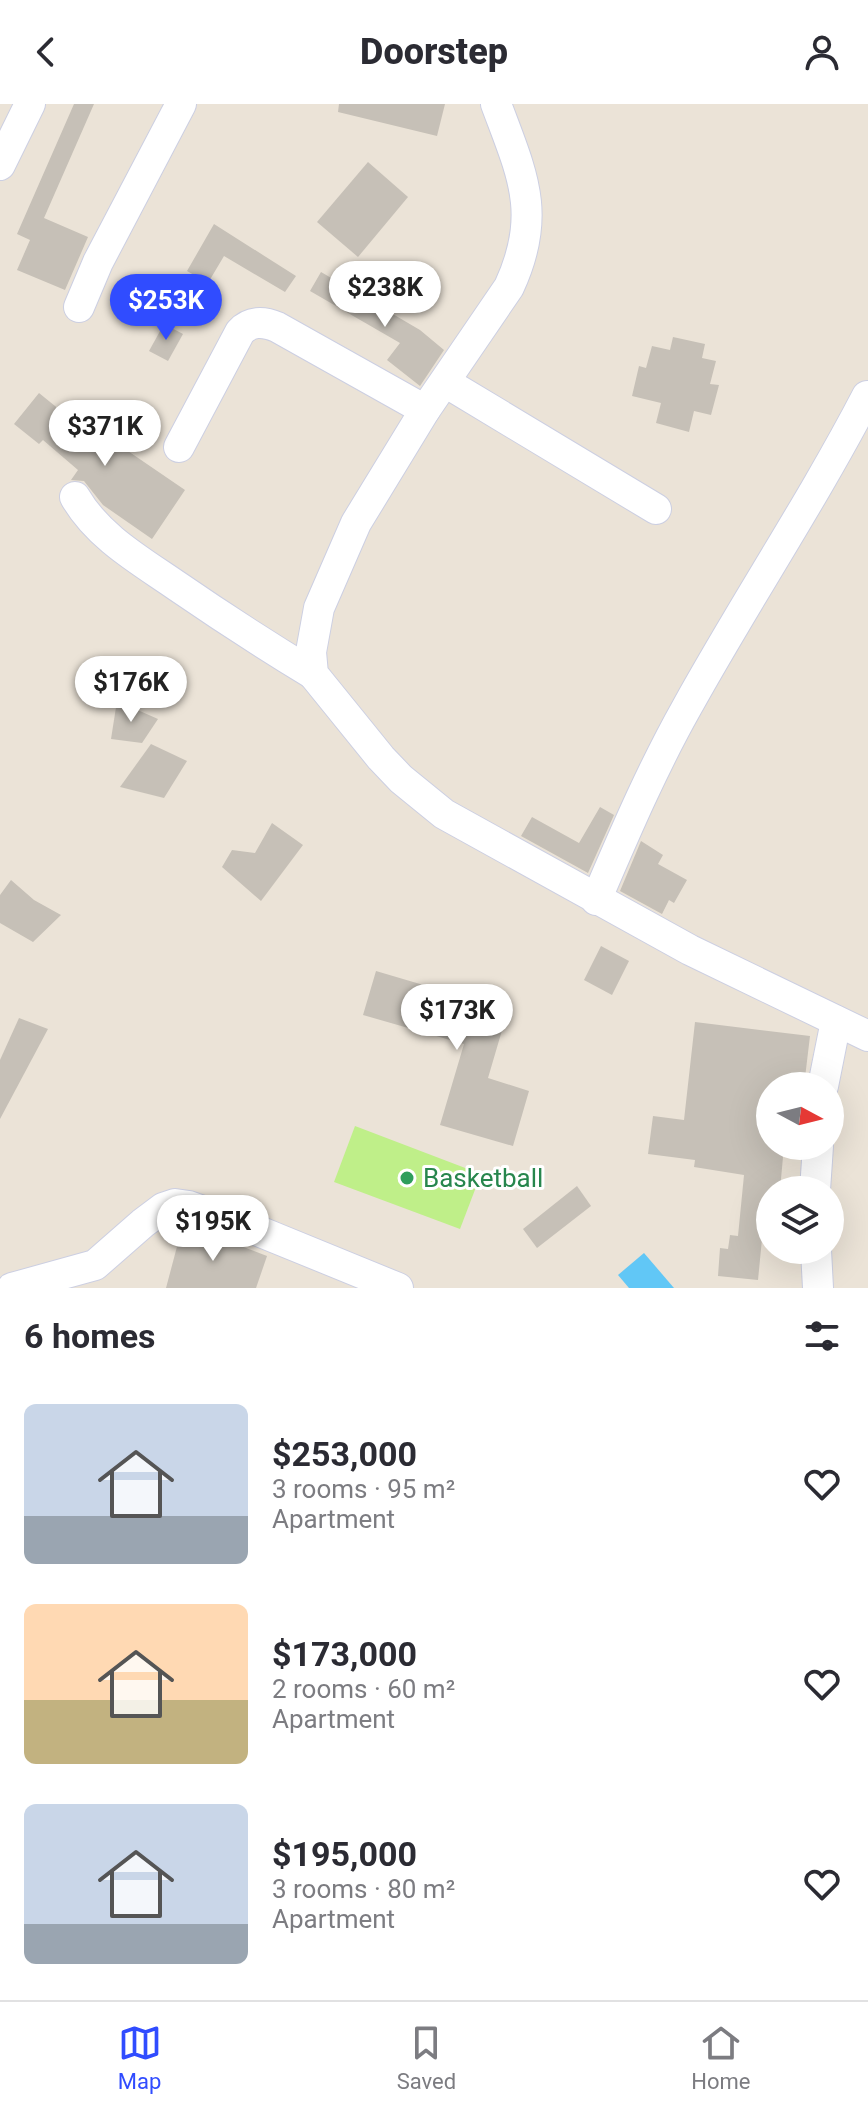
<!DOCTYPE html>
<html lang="en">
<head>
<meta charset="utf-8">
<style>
	:root { --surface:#fff; --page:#f2f2f3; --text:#2b2b33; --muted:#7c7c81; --line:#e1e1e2; --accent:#304cff }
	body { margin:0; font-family:Roboto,sans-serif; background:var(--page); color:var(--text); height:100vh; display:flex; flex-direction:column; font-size:30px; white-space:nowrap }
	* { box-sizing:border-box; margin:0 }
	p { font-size:26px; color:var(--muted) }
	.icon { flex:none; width:44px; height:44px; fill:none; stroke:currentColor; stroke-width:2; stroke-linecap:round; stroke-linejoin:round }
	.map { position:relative; height:1184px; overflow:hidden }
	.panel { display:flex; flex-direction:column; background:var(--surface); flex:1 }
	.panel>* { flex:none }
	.needle { width:52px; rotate:97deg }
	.tools { position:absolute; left:756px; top:968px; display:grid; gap:16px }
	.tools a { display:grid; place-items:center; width:88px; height:88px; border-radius:50%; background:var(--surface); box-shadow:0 8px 32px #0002; font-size:40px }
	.price { position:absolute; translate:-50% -68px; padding:0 18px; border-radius:28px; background:#fff; color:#222; font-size:26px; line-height:52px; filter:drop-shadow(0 2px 4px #0008) }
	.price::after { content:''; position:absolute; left:50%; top:48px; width:24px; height:18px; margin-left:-12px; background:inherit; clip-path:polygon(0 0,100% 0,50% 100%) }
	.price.selected { background:var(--accent); color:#fff }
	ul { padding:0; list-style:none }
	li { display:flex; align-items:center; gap:24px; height:200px; padding:0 24px }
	li span { display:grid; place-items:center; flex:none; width:224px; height:160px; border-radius:12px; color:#555 }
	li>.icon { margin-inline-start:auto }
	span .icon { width:96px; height:96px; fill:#fffc; stroke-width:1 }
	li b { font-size:34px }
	h2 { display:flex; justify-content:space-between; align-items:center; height:96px; padding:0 24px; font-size:34px }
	header { display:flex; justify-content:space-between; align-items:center; height:104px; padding:0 24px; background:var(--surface); font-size:36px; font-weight:800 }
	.tab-bar { display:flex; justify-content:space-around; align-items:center; height:112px; border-top:2px solid var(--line); background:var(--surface); font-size:22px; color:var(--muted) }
	.tab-bar a { display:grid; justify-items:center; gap:4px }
	.tab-bar .selected { color:var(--accent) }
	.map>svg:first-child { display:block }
</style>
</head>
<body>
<header><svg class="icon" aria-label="back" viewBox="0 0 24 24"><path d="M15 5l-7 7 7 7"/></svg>Doorstep<svg class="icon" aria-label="person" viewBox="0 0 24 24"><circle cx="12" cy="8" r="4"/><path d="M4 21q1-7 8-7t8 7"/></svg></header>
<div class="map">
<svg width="868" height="1184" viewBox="0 0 868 1184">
	<rect width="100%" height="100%" fill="#ebe3d7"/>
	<!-- pitch -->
	<path fill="#bfef89" d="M355,1022L481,1070L460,1125L334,1078Z"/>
	<!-- water -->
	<path fill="#61c7f6" d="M644,1149L674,1184H629L618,1171Z"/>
	<!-- building -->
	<g fill="#c6c0b7">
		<path d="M74,0H94L44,114L88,133L65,186L17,166L30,136L17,130Z"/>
		<path d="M339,0H445L437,32L338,8Z"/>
		<path d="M368,58L408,93L358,153L317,118Z"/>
		<path d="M214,120L296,172L285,188L224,152L208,179L187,167Z"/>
		<path d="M321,168L420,226L444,246L420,282L387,256L400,239L310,187Z"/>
		<path d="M164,220L183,230L168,257L149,247Z"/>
		<path d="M673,233L705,240L702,254L716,257L710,280L719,281L711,311L694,307L689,328L656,319L661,299L632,292L639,262L646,264L652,242L670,246Z"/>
		<path d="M39,289L98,337L103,330L185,386L152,435L103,401L84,377L71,376L78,366L43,336L39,340L14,320Z"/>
		<path d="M117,597L158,615L142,639L111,635Z"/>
		<path d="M151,640L187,657L164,694L120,683Z"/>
		<path d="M600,703L614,711L588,769L521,732L532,713L579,739Z"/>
		<path d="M272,719L303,741L261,797L222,763L232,746L255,749Z"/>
		<path d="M641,737L663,751L658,760L687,776L674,799L669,796L662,810L620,787Z"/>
		<path d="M11,776L34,796L61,811L33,838L0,819V791Z"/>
		<path d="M601,842L629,857L612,891L584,876Z"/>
		<path d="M376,867L508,906L488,974L529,987L513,1042L440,1021L464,940L363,911Z"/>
		<path d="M19,914L48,925L0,1015V956Z"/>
		<path d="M695,918L810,932L804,982H770V1042H784L780,1086H770V1125H763L758,1176L718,1172L720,1144L728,1145L730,1131L738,1132L744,1071L694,1063L695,1056L648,1050L653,1012L684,1016Z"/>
		<path d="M577,1082L591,1102L537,1144L523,1125Z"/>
		<path d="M183,1120L267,1152L256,1184H166Z"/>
	</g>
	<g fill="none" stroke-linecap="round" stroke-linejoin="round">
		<defs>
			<g id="minor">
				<path d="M496,0C522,70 543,110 509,183L425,306L356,419L319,504L311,548L313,570L381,654L401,675L444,710L690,846L868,932"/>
				<path d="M0,61L30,0"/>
				<path d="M79,203L98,158L181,0"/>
				<path d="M445,278L656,405"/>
				<path d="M179,343L240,228C250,217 263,217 277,223L425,306"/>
				<path d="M75,393C98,433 141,457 177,482C222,513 267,542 313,570"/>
				<path d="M596,796C624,731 652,665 687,603C745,498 812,398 867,292"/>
				<path d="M823,982L836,917"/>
				<path d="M815,1086L818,1042"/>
				<path d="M816,1146L818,1184"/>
				<path d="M12,1184L95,1161L143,1119L163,1104L175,1100L189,1102L256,1126L398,1184"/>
			</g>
		</defs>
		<!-- minor casing -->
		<use href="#minor" stroke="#cccfe2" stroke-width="32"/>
		<!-- minor -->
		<use href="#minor" stroke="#fff" stroke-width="30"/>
	</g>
	<!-- markers -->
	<circle fill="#2e9e5b" stroke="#fff" stroke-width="3" cx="407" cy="1074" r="8"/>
	<g text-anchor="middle" stroke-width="6" stroke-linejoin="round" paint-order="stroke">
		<!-- leisure labels -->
		<g font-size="26" fill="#27864d" stroke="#fff" text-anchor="start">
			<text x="423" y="1083">Basketball</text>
		</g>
	</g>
</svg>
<div class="tools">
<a><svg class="needle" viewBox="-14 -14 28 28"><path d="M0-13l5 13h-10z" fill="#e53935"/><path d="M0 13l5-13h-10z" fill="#7c7c81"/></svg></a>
<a><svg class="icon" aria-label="layers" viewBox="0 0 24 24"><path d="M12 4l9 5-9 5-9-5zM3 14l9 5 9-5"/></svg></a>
</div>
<b class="price" style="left:385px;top:225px">$238K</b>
<b class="price selected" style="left:166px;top:238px">$253K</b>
<b class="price" style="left:105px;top:364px">$371K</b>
<b class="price" style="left:131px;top:620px">$176K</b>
<b class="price" style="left:457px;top:948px">$173K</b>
<b class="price" style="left:213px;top:1159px">$195K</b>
</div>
<section class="panel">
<h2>6 homes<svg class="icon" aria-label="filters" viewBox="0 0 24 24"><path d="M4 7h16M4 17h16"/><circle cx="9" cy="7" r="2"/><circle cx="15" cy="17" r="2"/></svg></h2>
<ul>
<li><span style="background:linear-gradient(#c9d6e8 70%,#9aa5b1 0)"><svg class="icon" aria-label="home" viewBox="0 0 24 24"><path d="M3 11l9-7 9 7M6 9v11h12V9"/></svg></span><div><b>$253,000</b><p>3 rooms · 95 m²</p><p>Apartment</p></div><svg class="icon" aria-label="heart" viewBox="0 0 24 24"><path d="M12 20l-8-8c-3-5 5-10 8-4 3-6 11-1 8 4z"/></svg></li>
<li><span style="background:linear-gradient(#ffd9b3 60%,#c2b280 0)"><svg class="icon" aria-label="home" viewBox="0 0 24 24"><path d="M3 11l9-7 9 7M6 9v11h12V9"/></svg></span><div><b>$173,000</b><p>2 rooms · 60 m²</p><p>Apartment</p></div><svg class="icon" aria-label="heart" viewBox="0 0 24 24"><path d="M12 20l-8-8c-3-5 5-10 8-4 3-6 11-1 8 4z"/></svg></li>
<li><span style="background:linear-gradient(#c9d6e8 75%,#9aa5b1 0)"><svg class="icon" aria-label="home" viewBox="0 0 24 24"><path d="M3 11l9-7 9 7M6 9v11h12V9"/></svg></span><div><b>$195,000</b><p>3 rooms · 80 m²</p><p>Apartment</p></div><svg class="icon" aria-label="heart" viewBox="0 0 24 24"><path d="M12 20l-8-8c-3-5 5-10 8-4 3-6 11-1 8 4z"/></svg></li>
</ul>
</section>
<nav class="tab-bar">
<a class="selected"><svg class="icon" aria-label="map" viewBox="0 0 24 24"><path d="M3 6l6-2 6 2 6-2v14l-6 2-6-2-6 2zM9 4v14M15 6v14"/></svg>Map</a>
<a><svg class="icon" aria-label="saved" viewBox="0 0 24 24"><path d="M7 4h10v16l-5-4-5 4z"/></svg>Saved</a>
<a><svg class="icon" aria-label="home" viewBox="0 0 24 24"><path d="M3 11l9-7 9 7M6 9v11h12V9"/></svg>Home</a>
</nav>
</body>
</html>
